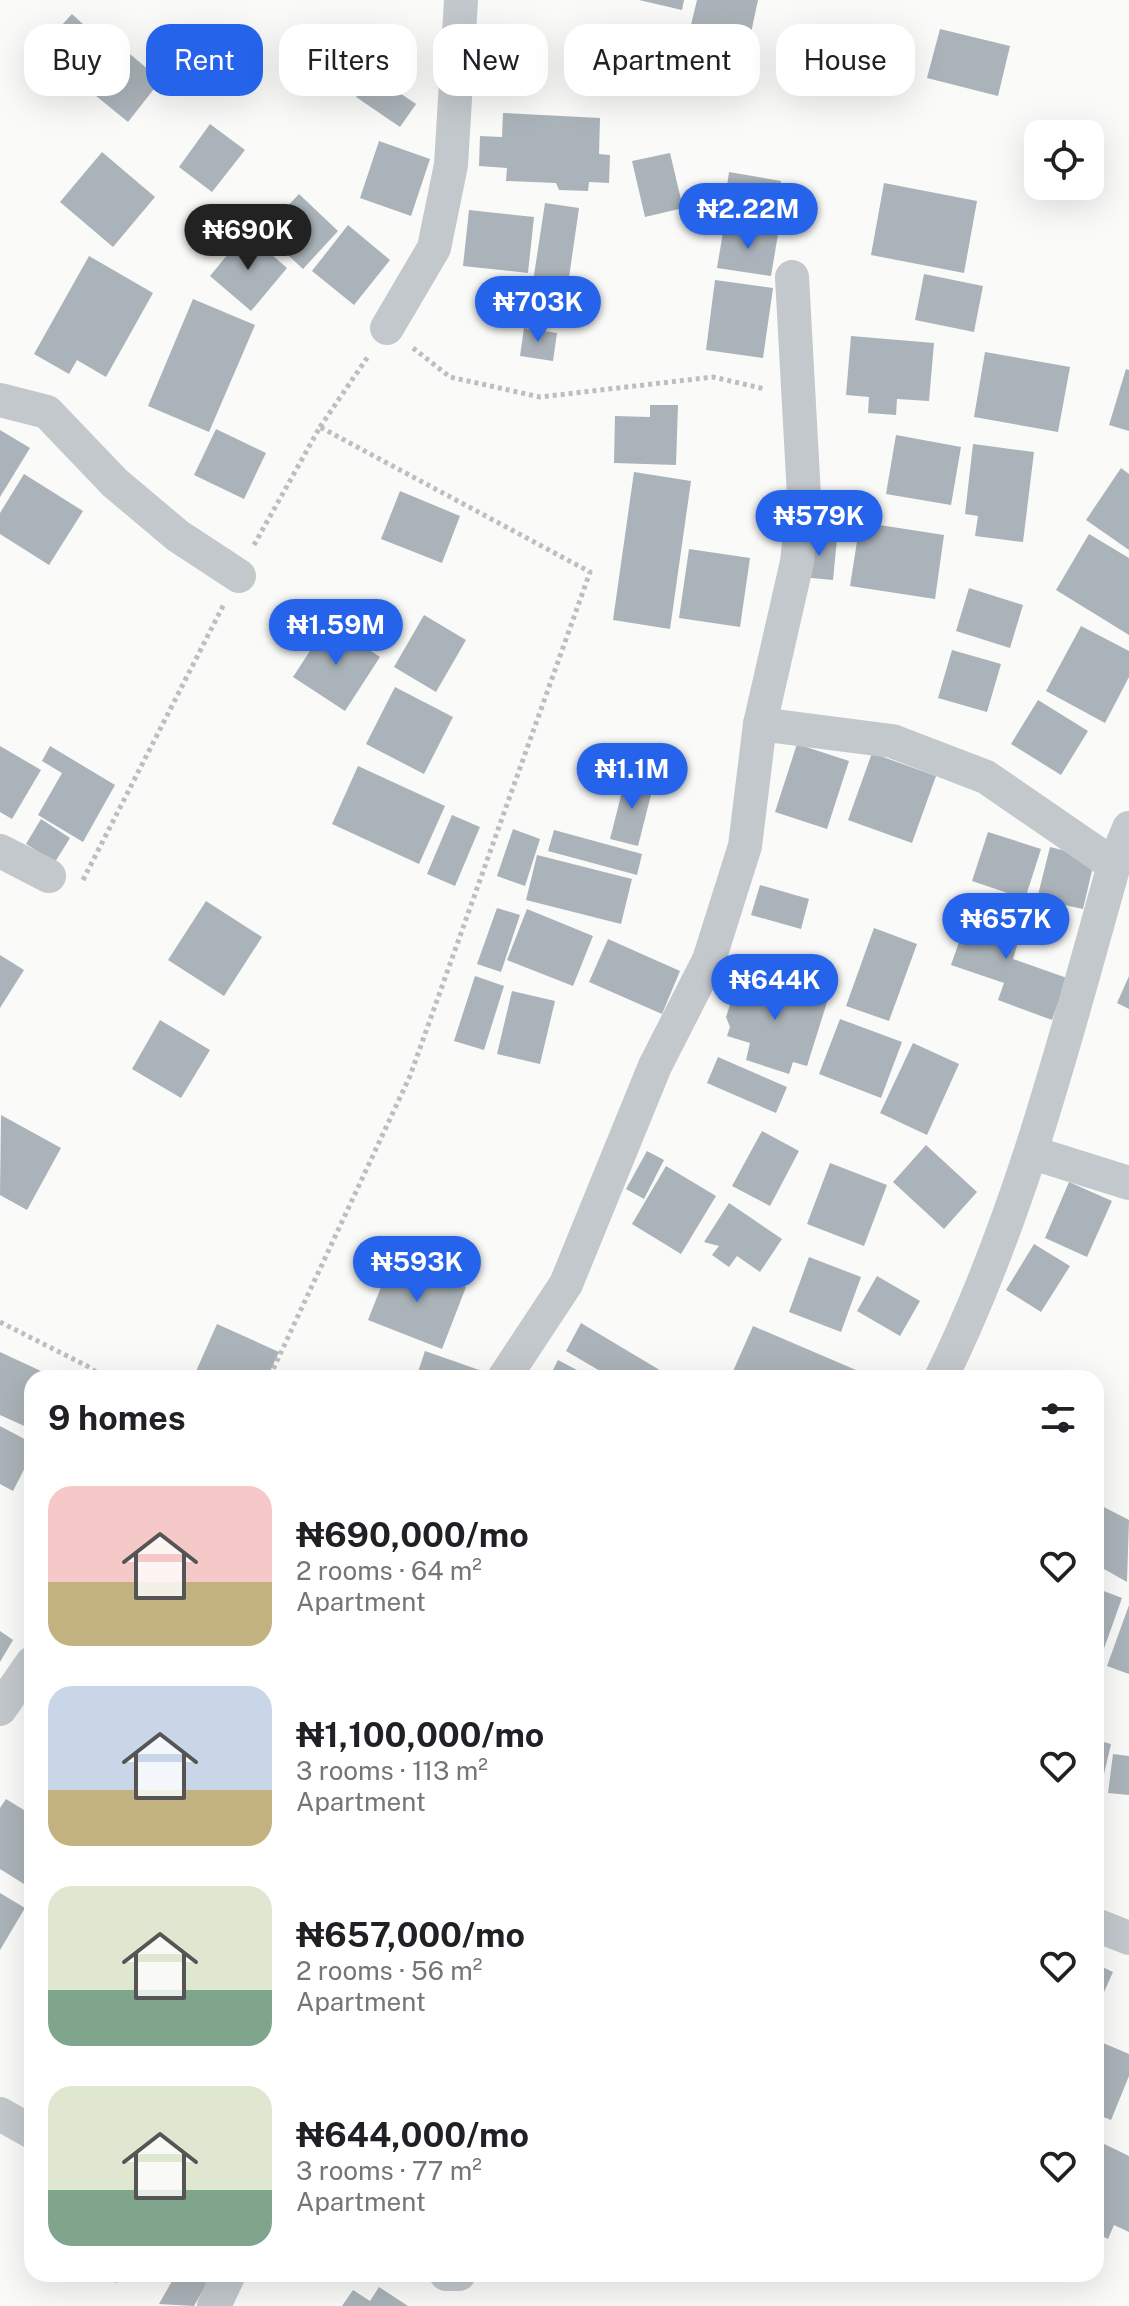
<!DOCTYPE html>
<html lang="en">
<head>
<meta charset="utf-8">
<style>
	:root { --surface:#fff; --page:#f2f2f2; --text:#202124; --muted:#757577; --accent:#2563eb }
	body { margin:0; font-family:"Public Sans",sans-serif; background:var(--page); color:var(--text); height:100vh; display:flex; flex-direction:column; font-size:30px; white-space:nowrap }
	* { box-sizing:border-box; margin:0 }
	p { font-size:26px; color:var(--muted) }
	.icon { flex:none; width:44px; height:44px; fill:none; stroke:currentColor; stroke-width:2; stroke-linecap:round; stroke-linejoin:round }
	.map { position:relative; flex:1; overflow:hidden }
	.side { position:absolute; left:24px; top:1370px; width:1080px; height:912px; display:flex; flex-direction:column; background:var(--surface); border-radius:24px; box-shadow:0 8px 32px #0002 }
	.side>* { flex:none }
	.banner { position:absolute; left:24px; top:24px; width:1082px; height:72px; display:flex; gap:16px }
	.controls { position:absolute; left:1024px; top:120px; display:grid; gap:16px }
	.controls a { display:grid; place-items:center; width:80px; height:80px; border-radius:16px; background:var(--surface); box-shadow:0 8px 32px #0002; font-size:40px }
	.price { position:absolute; translate:-50% -68px; padding:0 18px; border-radius:28px; background:var(--accent); color:#fff; font-size:26px; line-height:52px; filter:drop-shadow(0 2px 4px #0008) }
	.price::after { content:''; position:absolute; left:50%; top:48px; width:24px; height:18px; margin-left:-12px; background:inherit; clip-path:polygon(0 0,100% 0,50% 100%) }
	.price.active { background:#222; color:#fff }
	ul { padding:0; list-style:none }
	li { display:flex; align-items:center; gap:24px; height:200px; padding:0 24px }
	li span { display:grid; place-items:center; flex:none; width:224px; height:160px; border-radius:24px; color:#555 }
	li>.icon { margin-inline-start:auto }
	span .icon { width:96px; height:96px; fill:#fffc; stroke-width:1 }
	li b { font-size:34px }
	h2 { display:flex; justify-content:space-between; align-items:center; height:96px; padding:0 24px; font-size:34px }
	.tag { padding:0 28px; border-radius:24px; background:var(--surface); box-shadow:0 8px 32px #0002; font-size:28px; line-height:72px }
	.tag.active { background:var(--accent); color:#fff }
	.map>svg:first-child { display:block }
</style>
</head>
<body>
<div class="map">
<svg width="1129" height="2306" viewBox="0 0 1129 2306">
	<rect width="100%" height="100%" fill="#fafaf8"/>
	<!-- building -->
	<g fill="#aab3b9">
		<path d="M639,0H684L682,10Z"/>
		<path d="M697,0H758L749,42L690,29Z"/>
		<path d="M72,14L96,36L64,70L40,49Z"/>
		<path d="M940,29L1010,46L998,96L927,78Z"/>
		<path d="M113,40L161,80L128,122L79,82Z"/>
		<path d="M372,74L416,104L400,127L356,97Z"/>
		<path d="M503,113L600,118L599,154L610,155L609,183L589,182L588,191L559,190L556,183L506,181L507,168L479,166L480,136L502,137Z"/>
		<path d="M210,124L245,150L212,192L179,167Z"/>
		<path d="M379,141L430,159L411,216L360,198Z"/>
		<path d="M102,152L155,197L113,247L60,202Z"/>
		<path d="M670,153L683,208L645,217L632,161Z"/>
		<path d="M729,172L781,181L774,222L723,215Z"/>
		<path d="M884,183L977,201L964,273L871,255Z"/>
		<path d="M299,194L338,231L303,269L263,232Z"/>
		<path d="M545,203L579,208L562,326L527,321Z"/>
		<path d="M469,210L534,217L528,273L463,266Z"/>
		<path d="M348,225L390,260L354,305L312,271Z"/>
		<path d="M724,226L778,234L771,276L717,268Z"/>
		<path d="M246,232L287,268L251,311L210,276Z"/>
		<path d="M89,256L153,293L106,377L77,360L69,374L34,354Z"/>
		<path d="M924,274L983,286L974,332L915,320Z"/>
		<path d="M715,280L773,288L763,358L706,350Z"/>
		<path d="M193,299L255,325L209,432L148,406Z"/>
		<path d="M524,328L557,333L553,361L520,356Z"/>
		<path d="M851,336L934,343L929,401L897,399L896,415L868,413L869,397L846,395Z"/>
		<path d="M985,352L1070,367L1058,432L974,417Z"/>
		<path d="M1126,369L1129,370V431L1109,425Z"/>
		<path d="M650,405H678L676,465L614,463L615,416L650,417Z"/>
		<path d="M216,429L266,453L244,499L194,475Z"/>
		<path d="M0,430L30,448L0,497Z"/>
		<path d="M896,435L961,447L951,505L886,494Z"/>
		<path d="M973,444L1034,452L1023,542L975,536L978,516L965,514Z"/>
		<path d="M1121,468L1129,474V550L1086,520Z"/>
		<path d="M634,472L691,481L670,629L613,620Z"/>
		<path d="M24,474L83,511L49,565L0,534V513Z"/>
		<path d="M400,491L460,516L442,563L381,539Z"/>
		<path d="M860,522L944,535L935,599L850,586Z"/>
		<path d="M1089,534L1129,558V635L1056,590Z"/>
		<path d="M805,536L837,539L833,580L801,577Z"/>
		<path d="M689,549L750,558L740,627L679,618Z"/>
		<path d="M969,588L1023,605L1010,648L956,631Z"/>
		<path d="M424,615L466,640L436,692L394,667Z"/>
		<path d="M328,623L380,657L345,711L293,677Z"/>
		<path d="M1081,626L1129,651V677L1105,723L1046,691Z"/>
		<path d="M952,650L1001,664L987,712L938,698Z"/>
		<path d="M395,687L453,717L424,774L366,744Z"/>
		<path d="M1038,700L1088,731L1061,775L1011,744Z"/>
		<path d="M797,744L849,761L827,829L775,812Z"/>
		<path d="M0,746L41,770L12,819L0,812Z"/>
		<path d="M50,746L115,785L83,842L38,815L62,773L42,761Z"/>
		<path d="M872,753L936,776L912,843L848,820Z"/>
		<path d="M358,766L445,806L419,864L332,824Z"/>
		<path d="M626,776L654,783L638,846L610,839Z"/>
		<path d="M452,815L480,827L455,886L427,874Z"/>
		<path d="M41,819L70,838L55,862L26,844Z"/>
		<path d="M513,829L540,839L525,886L497,876Z"/>
		<path d="M554,830L642,854L637,875L548,851Z"/>
		<path d="M988,832L1041,849L1025,899L972,881Z"/>
		<path d="M1050,847L1095,858L1083,909L1037,899Z"/>
		<path d="M537,855L632,879L621,924L526,900Z"/>
		<path d="M760,885L809,899L801,929L751,915Z"/>
		<path d="M206,901L262,937L224,996L168,960Z"/>
		<path d="M973,902L1025,919L1013,959L1067,978L1052,1020L998,1000L1004,983L951,965Z"/>
		<path d="M497,908L520,915L501,972L477,964Z"/>
		<path d="M527,909L593,936L573,986L507,960Z"/>
		<path d="M874,928L917,944L889,1021L846,1006Z"/>
		<path d="M608,939L680,971L662,1014L589,982Z"/>
		<path d="M0,955L24,970L0,1008Z"/>
		<path d="M741,971L828,999L807,1066L793,1062L789,1074L746,1060L750,1043L727,1036L730,1027L726,1017Z"/>
		<path d="M475,976L504,986L484,1050L454,1041Z"/>
		<path d="M1129,976V1009L1117,1003Z"/>
		<path d="M512,991L555,1001L540,1064L497,1054Z"/>
		<path d="M840,1019L902,1042L881,1098L819,1074Z"/>
		<path d="M160,1020L210,1050L181,1098L132,1069Z"/>
		<path d="M913,1043L959,1064L927,1135L880,1113Z"/>
		<path d="M718,1057L787,1087L776,1113L707,1083Z"/>
		<path d="M1,1115L61,1148L27,1210L0,1195Z"/>
		<path d="M762,1131L799,1151L770,1206L732,1186Z"/>
		<path d="M926,1145L977,1192L944,1229L893,1182Z"/>
		<path d="M647,1151L664,1160L644,1199L626,1189Z"/>
		<path d="M830,1163L887,1185L864,1246L807,1224Z"/>
		<path d="M666,1166L716,1196L681,1254L632,1224Z"/>
		<path d="M1069,1182L1112,1201L1087,1257L1045,1238Z"/>
		<path d="M729,1203L782,1239L760,1272L737,1256L729,1267L712,1255L719,1246L704,1242Z"/>
		<path d="M1034,1244L1070,1266L1041,1312L1006,1290Z"/>
		<path d="M809,1257L861,1277L841,1332L789,1312Z"/>
		<path d="M392,1259L466,1287L442,1349L368,1320Z"/>
		<path d="M877,1276L920,1301L900,1336L857,1311Z"/>
		<path d="M581,1323L673,1378H612L566,1351Z"/>
		<path d="M217,1324L279,1352L267,1378H193Z"/>
		<path d="M753,1326L856,1370L853,1378H730Z"/>
		<path d="M425,1351L482,1371L480,1378H416Z"/>
		<path d="M0,1352L56,1378H32L31,1429L0,1415Z"/>
		<path d="M558,1360L592,1378H549Z"/>
		<path d="M0,1426L32,1443V1454L13,1491L0,1484Z"/>
		<path d="M1096,1503L1129,1520L1127,1582L1104,1569L1096,1585Z"/>
		<path d="M1096,1588L1122,1598L1101,1657L1096,1655Z"/>
		<path d="M1129,1605V1674L1107,1666Z"/>
		<path d="M0,1631L13,1640L0,1662Z"/>
		<path d="M1096,1740L1111,1744L1097,1804L1096,1803Z"/>
		<path d="M1113,1754L1129,1756V1795L1108,1793Z"/>
		<path d="M6,1799L32,1815V1889L0,1869V1808Z"/>
		<path d="M1096,1807L1104,1808L1098,1851H1096Z"/>
		<path d="M0,1893L25,1908L0,1950Z"/>
		<path d="M1096,1964L1113,1972L1096,2010Z"/>
		<path d="M1096,2040L1129,2054V2076L1111,2120L1096,2114Z"/>
		<path d="M1098,2141L1129,2156V2232L1114,2225L1108,2239L1096,2233Z"/>
		<path d="M99,2274H121L116,2283Z"/>
		<path d="M176,2274H191L207,2283L194,2306L159,2304Z"/>
		<path d="M379,2287L408,2306H342L353,2290L370,2301Z"/>
	</g>
	<g fill="none" stroke-linecap="round" stroke-linejoin="round">
		<!-- path -->
		<g stroke="#bbbfc2" stroke-width="5" stroke-dasharray="4 4" stroke-linecap="butt">
			<path d="M413,348L450,377L540,397L713,377L765,389"/>
			<path d="M320,427L369,355"/>
			<path d="M254,545L320,427L590,572L410,1076L269,1378"/>
			<path d="M83,880L224,604"/>
			<path d="M0,1322L91,1368L103,1378"/>
		</g>
		<!-- minor -->
		<g stroke="#c3c8cc" stroke-width="34">
			<path d="M387,328L434,248L451,165L461,0"/>
			<path d="M0,400L47,412L115,483L178,536L239,576"/>
			<path d="M760,724L892,741L986,777L1114,865"/>
			<path d="M0,851L49,876"/>
			<path d="M1033,1153L1129,1183"/>
			<path d="M504,1378L566,1284L655,1066L709,960L745,846L760,724L797,562L804,496L792,277"/>
			<path d="M941,1378C1021,1215 1065,1039 1114,865L1129,828"/>
			<path d="M0,1709L32,1663"/>
			<path d="M1096,1925L1129,1938"/>
			<path d="M0,2114L32,2132"/>
			<path d="M446,2274H459"/>
			<path d="M214,2306L229,2274"/>
		</g>
	</g>
</svg>
<div class="controls">
<a><svg class="icon" aria-label="locate" viewBox="0 0 24 24"><circle cx="12" cy="12" r="6"/><path d="M12 2v4M12 18v4M2 12h4M18 12h4"/></svg></a>
</div>
<b class="price" style="left:748px;top:251px">₦2.22M</b>
<b class="price active" style="left:248px;top:272px">₦690K</b>
<b class="price" style="left:538px;top:344px">₦703K</b>
<b class="price" style="left:819px;top:558px">₦579K</b>
<b class="price" style="left:336px;top:667px">₦1.59M</b>
<b class="price" style="left:632px;top:811px">₦1.1M</b>
<b class="price" style="left:1006px;top:961px">₦657K</b>
<b class="price" style="left:775px;top:1022px">₦644K</b>
<b class="price" style="left:417px;top:1304px">₦593K</b>
<div class="banner">
<a class="tag">Buy</a>
<a class="tag active">Rent</a>
<a class="tag">Filters</a>
<a class="tag">New</a>
<a class="tag">Apartment</a>
<a class="tag">House</a>
</div>
<section class="side">
<h2>9 homes<svg class="icon" aria-label="filters" viewBox="0 0 24 24"><path d="M4 7h16M4 17h16"/><circle cx="9" cy="7" r="2"/><circle cx="15" cy="17" r="2"/></svg></h2>
<ul>
<li><span style="background:linear-gradient(#f6c9c9 60%,#c2b280 0)"><svg class="icon" aria-label="home" viewBox="0 0 24 24"><path d="M3 11l9-7 9 7M6 9v11h12V9"/></svg></span><div><b>₦690,000/mo</b><p>2 rooms · 64 m²</p><p>Apartment</p></div><svg class="icon" aria-label="heart" viewBox="0 0 24 24"><path d="M12 20l-8-8c-3-5 5-10 8-4 3-6 11-1 8 4z"/></svg></li>
<li><span style="background:linear-gradient(#c9d6e8 65%,#c2b280 0)"><svg class="icon" aria-label="home" viewBox="0 0 24 24"><path d="M3 11l9-7 9 7M6 9v11h12V9"/></svg></span><div><b>₦1,100,000/mo</b><p>3 rooms · 113 m²</p><p>Apartment</p></div><svg class="icon" aria-label="heart" viewBox="0 0 24 24"><path d="M12 20l-8-8c-3-5 5-10 8-4 3-6 11-1 8 4z"/></svg></li>
<li><span style="background:linear-gradient(#dfe7d0 65%,#7fa58c 0)"><svg class="icon" aria-label="home" viewBox="0 0 24 24"><path d="M3 11l9-7 9 7M6 9v11h12V9"/></svg></span><div><b>₦657,000/mo</b><p>2 rooms · 56 m²</p><p>Apartment</p></div><svg class="icon" aria-label="heart" viewBox="0 0 24 24"><path d="M12 20l-8-8c-3-5 5-10 8-4 3-6 11-1 8 4z"/></svg></li>
<li><span style="background:linear-gradient(#dfe7d0 65%,#7fa58c 0)"><svg class="icon" aria-label="home" viewBox="0 0 24 24"><path d="M3 11l9-7 9 7M6 9v11h12V9"/></svg></span><div><b>₦644,000/mo</b><p>3 rooms · 77 m²</p><p>Apartment</p></div><svg class="icon" aria-label="heart" viewBox="0 0 24 24"><path d="M12 20l-8-8c-3-5 5-10 8-4 3-6 11-1 8 4z"/></svg></li>
</ul>
</section>
</div>
</body>
</html>
